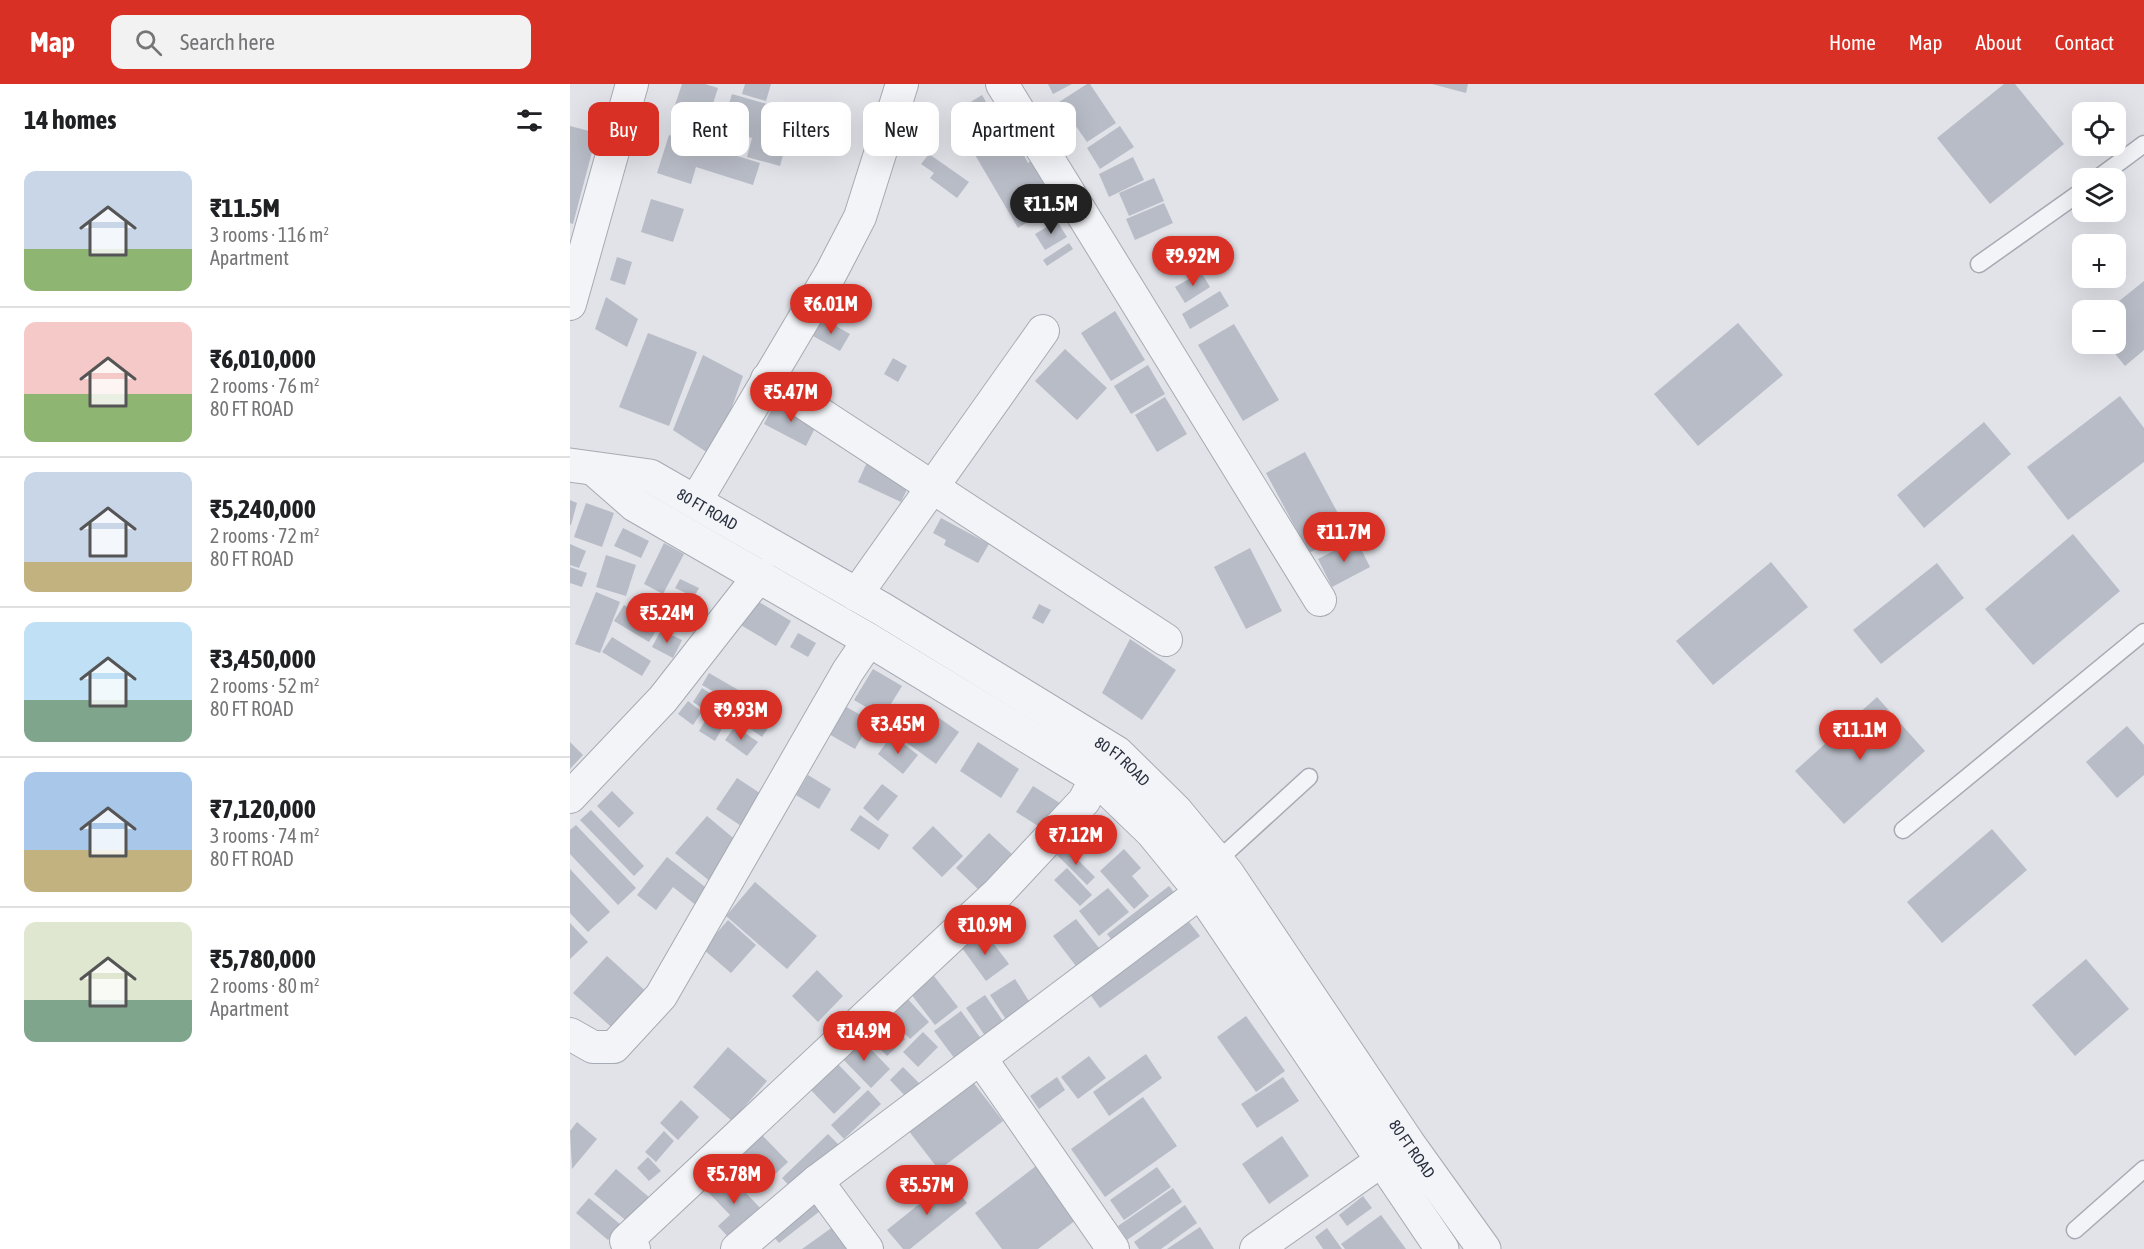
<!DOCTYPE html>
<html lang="en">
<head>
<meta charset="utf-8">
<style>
	:root { --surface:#fff; --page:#f2f2f2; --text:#202124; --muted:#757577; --line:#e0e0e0; --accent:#d93025 }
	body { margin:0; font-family:"Asap Condensed",sans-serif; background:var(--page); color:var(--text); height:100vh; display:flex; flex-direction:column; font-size:22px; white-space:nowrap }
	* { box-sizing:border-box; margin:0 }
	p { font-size:20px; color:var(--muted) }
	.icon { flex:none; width:33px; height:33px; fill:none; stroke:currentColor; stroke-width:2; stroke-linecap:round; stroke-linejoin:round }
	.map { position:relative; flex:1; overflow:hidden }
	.sheet { display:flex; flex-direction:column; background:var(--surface); width:570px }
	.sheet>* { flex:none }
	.hud { position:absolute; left:18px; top:18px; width:570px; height:54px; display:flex; gap:12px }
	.tools { position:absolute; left:1502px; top:18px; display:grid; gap:12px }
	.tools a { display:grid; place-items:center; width:54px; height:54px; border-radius:12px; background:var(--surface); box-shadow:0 6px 24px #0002; font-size:30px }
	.price { position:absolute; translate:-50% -51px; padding:0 14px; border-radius:21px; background:var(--accent); color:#fff; font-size:20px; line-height:39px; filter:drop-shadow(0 2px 3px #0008) }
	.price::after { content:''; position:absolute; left:50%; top:36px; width:18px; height:14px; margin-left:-9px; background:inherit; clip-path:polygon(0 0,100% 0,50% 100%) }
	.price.current { background:#222; color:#fff }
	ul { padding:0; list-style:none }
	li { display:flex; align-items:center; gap:18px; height:150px; padding:0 24px }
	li+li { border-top:2px solid var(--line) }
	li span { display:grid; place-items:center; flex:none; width:168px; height:120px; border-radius:12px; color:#555 }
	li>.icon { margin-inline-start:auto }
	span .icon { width:72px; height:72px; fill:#fffc; stroke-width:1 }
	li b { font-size:26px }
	h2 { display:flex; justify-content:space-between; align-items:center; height:72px; padding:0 24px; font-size:26px }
	.pill { padding:0 21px; border-radius:12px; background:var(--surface); box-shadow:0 6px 24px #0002; font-size:21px; line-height:54px }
	.pill.current { background:var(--accent); color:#fff }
	header { display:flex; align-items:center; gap:36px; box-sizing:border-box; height:84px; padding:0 30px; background:var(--accent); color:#fff }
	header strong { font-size:28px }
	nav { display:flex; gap:33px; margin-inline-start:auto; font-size:21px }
	.search { width:420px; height:54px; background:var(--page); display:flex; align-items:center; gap:15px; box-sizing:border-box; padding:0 21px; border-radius:12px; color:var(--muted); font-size:22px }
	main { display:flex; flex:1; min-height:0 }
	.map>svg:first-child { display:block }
</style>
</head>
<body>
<header>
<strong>Map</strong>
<div class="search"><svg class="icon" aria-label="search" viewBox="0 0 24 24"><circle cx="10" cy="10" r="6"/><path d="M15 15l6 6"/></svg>Search here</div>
<nav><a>Home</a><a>Map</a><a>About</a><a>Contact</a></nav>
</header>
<main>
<section class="sheet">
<h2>14 homes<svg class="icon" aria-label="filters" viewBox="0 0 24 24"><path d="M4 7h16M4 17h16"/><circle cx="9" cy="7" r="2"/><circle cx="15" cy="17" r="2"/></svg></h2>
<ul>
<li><span style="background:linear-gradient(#c9d6e8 65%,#8fb573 0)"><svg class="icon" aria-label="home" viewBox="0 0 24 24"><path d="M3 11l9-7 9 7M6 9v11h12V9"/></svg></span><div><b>₹11.5M</b><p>3 rooms · 116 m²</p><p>Apartment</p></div></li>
<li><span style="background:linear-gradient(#f6c9c9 60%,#8fb573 0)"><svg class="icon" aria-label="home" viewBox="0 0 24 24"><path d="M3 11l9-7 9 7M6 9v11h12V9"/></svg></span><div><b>₹6,010,000</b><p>2 rooms · 76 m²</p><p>80 FT ROAD</p></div></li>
<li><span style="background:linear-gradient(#c9d6e8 75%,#c2b280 0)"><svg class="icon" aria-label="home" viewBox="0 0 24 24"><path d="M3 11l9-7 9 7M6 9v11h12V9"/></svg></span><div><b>₹5,240,000</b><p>2 rooms · 72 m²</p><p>80 FT ROAD</p></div></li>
<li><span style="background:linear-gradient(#bfe0f5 65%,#7fa58c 0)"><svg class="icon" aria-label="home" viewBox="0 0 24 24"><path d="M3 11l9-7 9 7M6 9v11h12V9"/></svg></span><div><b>₹3,450,000</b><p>2 rooms · 52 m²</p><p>80 FT ROAD</p></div></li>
<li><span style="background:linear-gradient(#a9c7e8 65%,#c2b280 0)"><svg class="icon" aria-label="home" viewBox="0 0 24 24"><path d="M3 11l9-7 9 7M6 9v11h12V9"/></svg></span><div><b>₹7,120,000</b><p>3 rooms · 74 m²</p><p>80 FT ROAD</p></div></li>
<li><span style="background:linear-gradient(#dfe7d0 65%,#7fa58c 0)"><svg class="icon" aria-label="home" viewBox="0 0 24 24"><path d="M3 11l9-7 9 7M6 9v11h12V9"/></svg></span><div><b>₹5,780,000</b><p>2 rooms · 80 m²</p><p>Apartment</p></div></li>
</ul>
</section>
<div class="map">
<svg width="1574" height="1165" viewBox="0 0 1574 1165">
	<rect width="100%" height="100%" fill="#e1e3e9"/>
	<!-- building -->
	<g fill="#b8bcc6">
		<path d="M112,0H135L148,4L138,35L104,24Z"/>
		<path d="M175,0H201L196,17L172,10Z"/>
		<path d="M478,0H502L483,10Z"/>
		<path d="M517,0H520L546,39L517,58L489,18Z"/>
		<path d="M862,0H898L896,9Z"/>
		<path d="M1434,0H1445L1494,60L1420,120L1367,54Z"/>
		<path d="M162,10L225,28L210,82L177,73L182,54L151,45Z"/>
		<path d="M412,11L419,23L426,19L458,79L461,77L474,100L471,101L483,122L448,144L381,30Z"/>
		<path d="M0,42L27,49L3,140L0,139Z"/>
		<path d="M550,42L564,63L530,85L517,64Z"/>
		<path d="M99,51L190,79L183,101L126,83L121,100L87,89Z"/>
		<path d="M359,70L399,98L387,114L360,94L364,89L351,80Z"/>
		<path d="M563,73L574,96L539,113L529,90Z"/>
		<path d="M584,94L594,117L559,132L549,109Z"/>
		<path d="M81,115L114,125L103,158L71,148Z"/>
		<path d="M594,119L603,139L565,156L556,135Z"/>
		<path d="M487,137L497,153L475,166L465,150Z"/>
		<path d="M499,159L503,165L477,182L473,176Z"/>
		<path d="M47,173L62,178L55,201L40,196Z"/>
		<path d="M631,188L640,203L615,219L605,203Z"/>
		<path d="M1574,197V266L1555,282L1537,260H1545V226H1538Z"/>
		<path d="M650,207L659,222L620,245L612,230Z"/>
		<path d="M36,213L68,235L57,263L25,245Z"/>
		<path d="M545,227L575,276L541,297L511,249Z"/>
		<path d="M253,235L280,250L270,267L243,252Z"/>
		<path d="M1168,239L1213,291L1128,362L1084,310Z"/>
		<path d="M664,240L709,316L673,337L628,261Z"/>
		<path d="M78,249L127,268L99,342L49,323Z"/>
		<path d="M495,265L537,304L507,336L465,297Z"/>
		<path d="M133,271L173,292L144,373L103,346Z"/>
		<path d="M323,274L337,282L328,298L314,290Z"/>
		<path d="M578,281L595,310L561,330L544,302Z"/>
		<path d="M1550,312L1574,344V378L1498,436L1457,383Z"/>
		<path d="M595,313L617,350L587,368L565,331Z"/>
		<path d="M206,317L248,338L236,362L194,340Z"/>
		<path d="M1414,338L1441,370L1354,444L1327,411Z"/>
		<path d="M735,368L778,448L739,469L696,389Z"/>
		<path d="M299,374L342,395L331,418L288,398Z"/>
		<path d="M0,416L7,419L1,441H0Z"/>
		<path d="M16,419L44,429L32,463L4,453Z"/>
		<path d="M371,434L419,460L408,479L374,461L376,456L363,449Z"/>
		<path d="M53,444L79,457L71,474L44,462Z"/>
		<path d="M1503,450L1550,507L1463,581L1415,525Z"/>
		<path d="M786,455L800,483L762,503L748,475Z"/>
		<path d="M94,459L114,470L93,510L74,500Z"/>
		<path d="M0,460L16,467L9,484L0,481Z"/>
		<path d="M680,464L712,527L676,545L644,483Z"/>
		<path d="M36,471L66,481L56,512L26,503Z"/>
		<path d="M1201,478L1238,523L1143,601L1106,557Z"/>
		<path d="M1367,479L1394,514L1311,580L1283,546Z"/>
		<path d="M0,483L17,489L12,503L0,499Z"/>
		<path d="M110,495L129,504L124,513L105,504Z"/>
		<path d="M26,508L50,518L30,569L5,560Z"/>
		<path d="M184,515L221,537L206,562L169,540Z"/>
		<path d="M469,520L481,526L473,540L462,534Z"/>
		<path d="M54,521L89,542L79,558L44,537Z"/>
		<path d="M91,546L112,556L103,574L82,563Z"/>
		<path d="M228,549L246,559L238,573L220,563Z"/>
		<path d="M42,553L81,577L72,592L32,568Z"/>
		<path d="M560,555L606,586L572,636L532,609Z"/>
		<path d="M303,585L332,602L313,633L284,616Z"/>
		<path d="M139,589L170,607L163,619L132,601Z"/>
		<path d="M132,604L170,629L161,644L123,618Z"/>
		<path d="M1307,613L1355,667L1274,740L1225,687Z"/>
		<path d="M118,617L132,628L123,641L108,630Z"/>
		<path d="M182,620L204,635L192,653L170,638Z"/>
		<path d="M273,621L301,637L285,665L257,649Z"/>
		<path d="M352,622L389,648L366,680L329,653Z"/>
		<path d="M138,632L154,641L145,657L129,647Z"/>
		<path d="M165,642L188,658L177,672L155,656Z"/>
		<path d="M1557,642L1574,661V691L1547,714L1516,678Z"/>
		<path d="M322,651L348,671L333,690L308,670Z"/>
		<path d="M0,658L13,671L0,685Z"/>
		<path d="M408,658L449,685L431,714L390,687Z"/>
		<path d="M238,691L261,705L249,725L226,711Z"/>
		<path d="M167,694L196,713L174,744L146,725Z"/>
		<path d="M312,700L328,712L308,737L293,724Z"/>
		<path d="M463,702L493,721L476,747L446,728Z"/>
		<path d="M42,707L64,729L49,744L27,722Z"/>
		<path d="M21,726L74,782L64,792L10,736Z"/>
		<path d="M290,731L319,751L309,766L280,746Z"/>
		<path d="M137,732L174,763L147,803L105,769Z"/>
		<path d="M6,741L66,804L48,821L0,770V746Z"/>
		<path d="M363,742L393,772L372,793L342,764Z"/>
		<path d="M1422,745L1457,786L1372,859L1337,818Z"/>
		<path d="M419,749L444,772L410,807L386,784Z"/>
		<path d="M495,763L525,793L517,801L487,771Z"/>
		<path d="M554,765L571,784L562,792L579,812L564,825L530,787Z"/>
		<path d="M97,773L144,810L132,826L103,803L86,826L67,811Z"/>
		<path d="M497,784L522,811L510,822L484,796Z"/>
		<path d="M0,785L40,828L18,848L0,829Z"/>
		<path d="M185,798L247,852L217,885L156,832Z"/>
		<path d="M599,802L610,816L548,864L537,850Z"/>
		<path d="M538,804L559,828L529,852L509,827Z"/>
		<path d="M506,835L529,864L506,882L483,852Z"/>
		<path d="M158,836L186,861L161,889L133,865Z"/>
		<path d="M619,838L630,852L530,924L519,909Z"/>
		<path d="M0,839L18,858L0,875Z"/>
		<path d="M414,847L439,880L416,897L392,864Z"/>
		<path d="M37,872L80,911L47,948L3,909Z"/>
		<path d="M1516,875L1559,925L1505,972L1462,921Z"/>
		<path d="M247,886L273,912L248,938L222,912Z"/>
		<path d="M364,892L388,923L365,941L341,910Z"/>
		<path d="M445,895L464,925L439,940L420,911Z"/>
		<path d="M415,911L437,943L418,956L396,924Z"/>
		<path d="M335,912L359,938L340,955L316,930Z"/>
		<path d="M391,927L415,960L388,979L364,947Z"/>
		<path d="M310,930L335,955L317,972L293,947Z"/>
		<path d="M676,932L715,987L686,1008L647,953Z"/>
		<path d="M353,948L368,963L348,983L333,968Z"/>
		<path d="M287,951L320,985L301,1004L268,970Z"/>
		<path d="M158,963L197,997L162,1037L123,1003Z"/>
		<path d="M576,970L592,994L539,1032L523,1008Z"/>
		<path d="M519,972L536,994L508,1015L491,993Z"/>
		<path d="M264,976L291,1004L264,1030L237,1002Z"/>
		<path d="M333,983L355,1005L341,1018L320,996Z"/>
		<path d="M399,993L433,1037L369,1086L335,1042Z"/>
		<path d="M487,993L495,1006L469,1025L460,1012Z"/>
		<path d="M713,993L729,1017L687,1044L671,1020Z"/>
		<path d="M298,1006L311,1020L274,1055L261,1041Z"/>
		<path d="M573,1013L607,1062L535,1113L501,1065Z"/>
		<path d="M111,1016L129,1033L108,1056L90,1039Z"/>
		<path d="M7,1038L27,1055L2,1085L0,1047Z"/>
		<path d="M94,1047L104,1057L86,1078L75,1068Z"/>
		<path d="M190,1049L218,1078L200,1095L172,1067Z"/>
		<path d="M258,1050L273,1065L227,1110L212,1094Z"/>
		<path d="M712,1052L739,1092L699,1120L672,1080Z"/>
		<path d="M78,1073L91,1087L79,1097L67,1084Z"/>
		<path d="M466,1082L506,1136L468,1165H432L405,1129Z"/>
		<path d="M587,1083L601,1103L554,1136L540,1116Z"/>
		<path d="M46,1085L80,1114L59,1139L24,1110Z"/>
		<path d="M155,1087L193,1127L162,1157L148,1142L160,1131L136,1106Z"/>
		<path d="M379,1096L397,1119L340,1165H333L317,1146Z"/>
		<path d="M603,1104L612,1118L557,1156L548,1142Z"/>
		<path d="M237,1109L250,1127L209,1159L195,1142Z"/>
		<path d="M793,1112L802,1124L777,1142L769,1131Z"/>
		<path d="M19,1114L51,1141L38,1156L6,1129Z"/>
		<path d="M615,1121L627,1139L591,1165H569L564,1158Z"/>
		<path d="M811,1131L836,1165H775L771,1160Z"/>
		<path d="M267,1140L286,1165H232Z"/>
		<path d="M630,1143L644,1165H597Z"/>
		<path d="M757,1144L772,1165H753L745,1153Z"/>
	</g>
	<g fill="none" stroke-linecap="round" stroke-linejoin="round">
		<defs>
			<g id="service">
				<path d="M1528,94L1574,60"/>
				<path d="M1409,180L1512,107"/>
				<path d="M1333,746L1574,548"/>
				<path d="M647,777L739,693"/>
				<path d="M1505,1146L1574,1085"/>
			</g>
			<g id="minor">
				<path d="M432,0L750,516"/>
				<path d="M0,220L62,0"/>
				<path d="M197,295L596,556"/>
				<path d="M126,417L261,189L290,133L332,0"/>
				<path d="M286,511L473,247"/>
				<path d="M0,713L93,615L190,491"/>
				<path d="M0,950L23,963H44L91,912L278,587L299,556"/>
				<path d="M411,975L543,1165"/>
				<path d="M247,1097L297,1165"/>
				<path d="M64,1165L56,1157L428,809L514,717L526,694"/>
				<path d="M167,1165L247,1097L631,808"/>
				<path d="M686,1165L811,1077"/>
			</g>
			<g id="tertiary">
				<path id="s1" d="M0,381L80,392L312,525L547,669L606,727L657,789L838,1059L914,1165"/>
				<path d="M24,385L65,421L299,556L526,694L582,748L631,808L872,1165"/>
			</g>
		</defs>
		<!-- service casing -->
		<use href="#service" stroke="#a6aab3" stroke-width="19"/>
		<!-- minor casing -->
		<use href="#minor" stroke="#a6aab3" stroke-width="34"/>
		<!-- tertiary casing -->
		<use href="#tertiary" stroke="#a6aab3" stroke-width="35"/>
		<!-- service -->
		<use href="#service" stroke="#f3f4f7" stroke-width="16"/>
		<!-- minor -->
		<use href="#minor" stroke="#f3f4f7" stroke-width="32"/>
		<!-- tertiary -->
		<use href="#tertiary" stroke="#f3f4f7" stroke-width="33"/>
	</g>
	<g text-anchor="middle" stroke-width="4.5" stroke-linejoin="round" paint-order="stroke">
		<!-- street labels -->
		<g font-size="16" fill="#2a3040" stroke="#f0f2f6">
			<text dy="6" stroke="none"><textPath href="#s1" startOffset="147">80 FT ROAD</textPath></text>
			<text dy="6" stroke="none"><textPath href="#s1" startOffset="633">80 FT ROAD</textPath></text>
			<text dy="6" stroke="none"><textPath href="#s1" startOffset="1119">80 FT ROAD</textPath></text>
		</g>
	</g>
</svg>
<div class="tools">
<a><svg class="icon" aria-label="locate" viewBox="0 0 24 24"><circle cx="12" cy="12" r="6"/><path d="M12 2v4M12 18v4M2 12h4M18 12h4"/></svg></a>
<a><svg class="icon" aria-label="layers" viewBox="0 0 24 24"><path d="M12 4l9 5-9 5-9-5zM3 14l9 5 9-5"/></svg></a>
<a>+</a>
<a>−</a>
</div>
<b class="price current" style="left:481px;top:151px">₹11.5M</b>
<b class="price" style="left:623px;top:203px">₹9.92M</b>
<b class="price" style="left:261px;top:251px">₹6.01M</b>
<b class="price" style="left:221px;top:339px">₹5.47M</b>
<b class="price" style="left:774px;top:479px">₹11.7M</b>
<b class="price" style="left:97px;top:560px">₹5.24M</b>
<b class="price" style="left:171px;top:657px">₹9.93M</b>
<b class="price" style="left:328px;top:671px">₹3.45M</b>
<b class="price" style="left:1290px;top:677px">₹11.1M</b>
<b class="price" style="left:506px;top:782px">₹7.12M</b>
<b class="price" style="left:415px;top:872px">₹10.9M</b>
<b class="price" style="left:294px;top:978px">₹14.9M</b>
<b class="price" style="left:164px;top:1121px">₹5.78M</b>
<b class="price" style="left:357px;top:1132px">₹5.57M</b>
<div class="hud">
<a class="pill current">Buy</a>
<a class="pill">Rent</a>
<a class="pill">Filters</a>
<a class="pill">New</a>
<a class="pill">Apartment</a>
</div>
</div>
</main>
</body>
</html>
